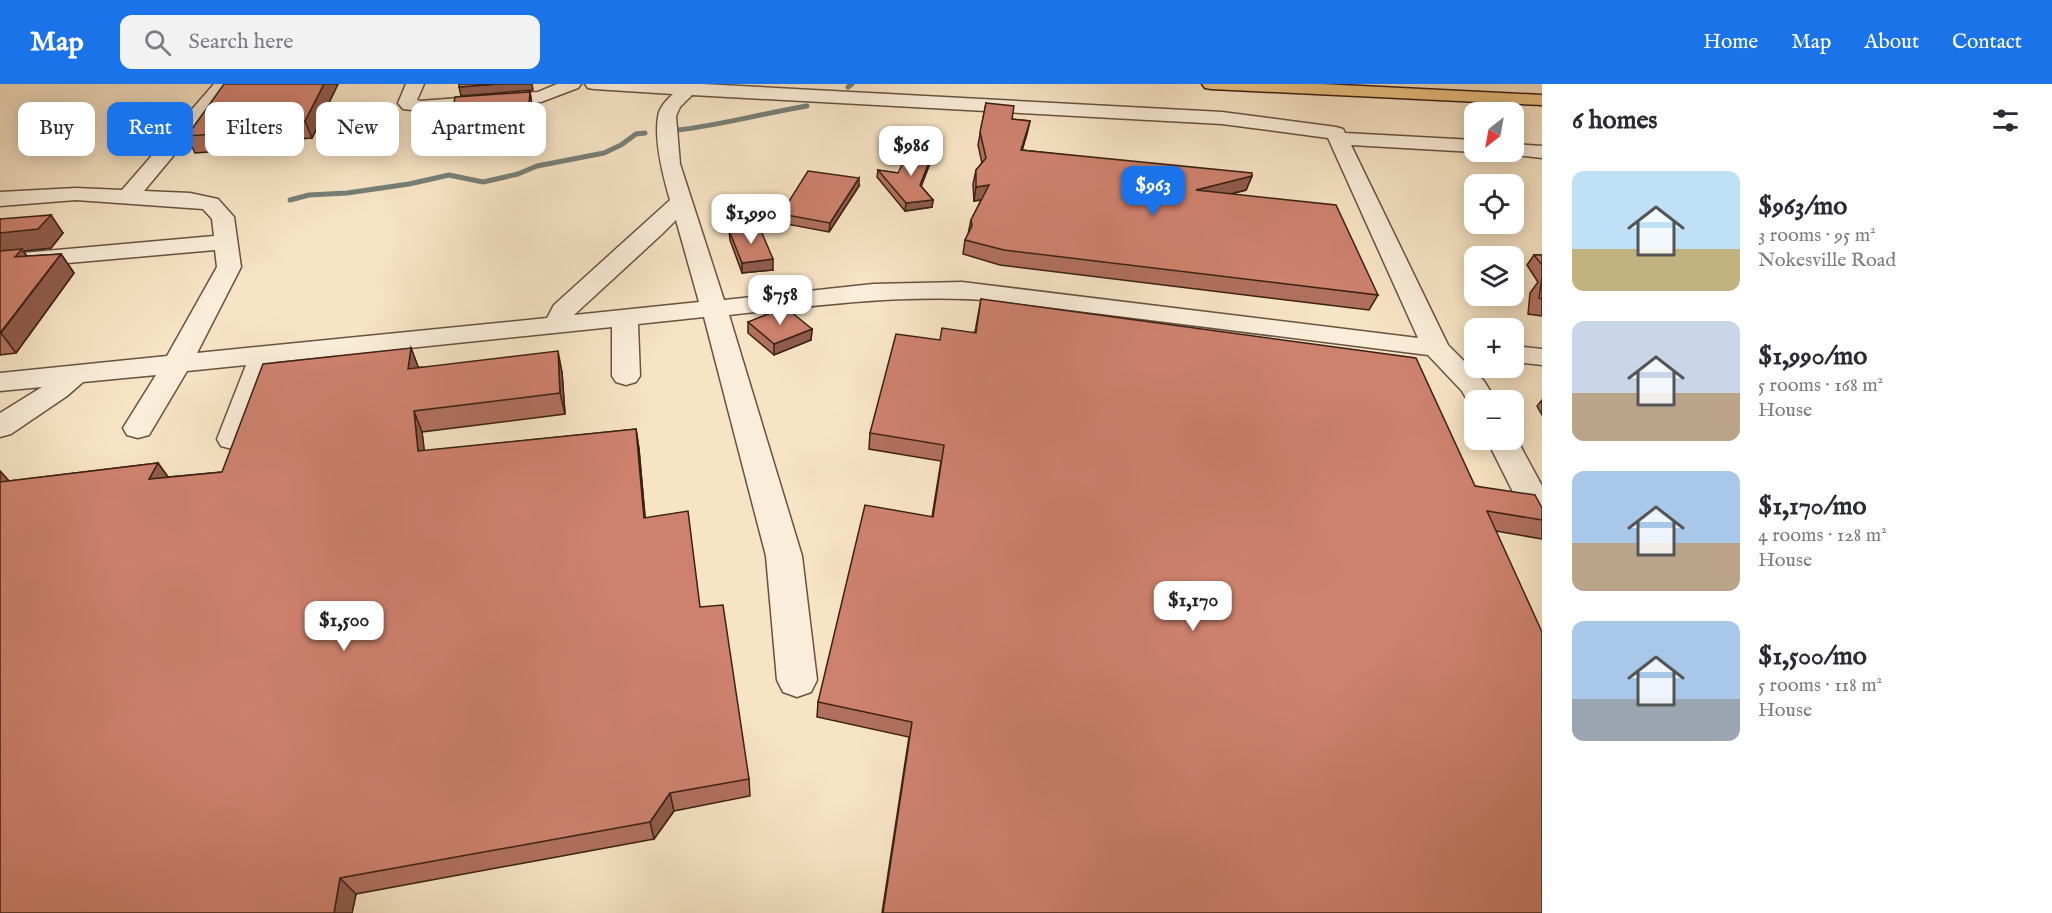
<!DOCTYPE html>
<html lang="en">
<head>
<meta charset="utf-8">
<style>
	:root { --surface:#fff; --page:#f2f2f3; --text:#2b2b33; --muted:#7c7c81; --accent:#1a73e8 }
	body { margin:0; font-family:"IM FELL English",serif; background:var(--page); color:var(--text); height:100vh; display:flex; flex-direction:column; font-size:22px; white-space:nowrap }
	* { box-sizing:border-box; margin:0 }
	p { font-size:20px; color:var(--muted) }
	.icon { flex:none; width:33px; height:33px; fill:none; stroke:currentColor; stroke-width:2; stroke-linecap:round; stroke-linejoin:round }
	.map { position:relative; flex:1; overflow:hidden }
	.details { display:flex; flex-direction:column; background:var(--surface); width:510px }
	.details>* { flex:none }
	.guide { position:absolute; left:18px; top:18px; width:570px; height:54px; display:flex; gap:12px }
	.needle { width:39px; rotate:211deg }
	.fabs { position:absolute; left:1464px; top:18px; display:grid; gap:12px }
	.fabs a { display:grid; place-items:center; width:60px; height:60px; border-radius:12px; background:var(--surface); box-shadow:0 3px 15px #0003; font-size:30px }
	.price { position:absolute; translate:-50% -51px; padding:0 14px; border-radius:12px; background:#fff; color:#222; font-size:20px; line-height:39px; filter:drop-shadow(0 2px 3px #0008) }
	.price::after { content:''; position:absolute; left:50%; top:36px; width:18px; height:14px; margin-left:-9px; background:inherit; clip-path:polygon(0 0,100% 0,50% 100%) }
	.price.on { background:var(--accent); color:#fff }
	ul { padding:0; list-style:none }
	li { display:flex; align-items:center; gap:18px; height:150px; padding:0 30px }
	li span { display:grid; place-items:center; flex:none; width:168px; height:120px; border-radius:12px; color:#555 }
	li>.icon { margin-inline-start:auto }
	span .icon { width:72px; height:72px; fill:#fffc; stroke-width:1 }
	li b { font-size:26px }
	h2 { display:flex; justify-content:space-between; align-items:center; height:72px; padding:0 30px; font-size:26px }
	.pill { padding:0 21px; border-radius:12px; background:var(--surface); box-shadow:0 3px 15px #0003; font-size:21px; line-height:54px }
	.pill.on { background:var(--accent); color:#fff }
	header { display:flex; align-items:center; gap:36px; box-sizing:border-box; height:84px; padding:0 30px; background:var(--accent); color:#fff }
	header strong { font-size:28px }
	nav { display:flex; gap:33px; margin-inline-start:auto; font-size:21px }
	.search { width:420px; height:54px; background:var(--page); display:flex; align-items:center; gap:15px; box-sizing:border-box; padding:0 21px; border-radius:12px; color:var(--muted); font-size:22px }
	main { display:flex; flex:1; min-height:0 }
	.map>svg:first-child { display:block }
</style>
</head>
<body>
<header>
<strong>Map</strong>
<div class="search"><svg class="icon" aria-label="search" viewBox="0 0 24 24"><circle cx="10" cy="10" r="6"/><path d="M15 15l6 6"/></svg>Search here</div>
<nav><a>Home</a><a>Map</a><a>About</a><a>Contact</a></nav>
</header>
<main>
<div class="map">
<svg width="1542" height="829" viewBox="0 0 1542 829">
	<rect width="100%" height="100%" fill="#f7e4c5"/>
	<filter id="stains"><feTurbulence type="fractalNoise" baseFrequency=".00333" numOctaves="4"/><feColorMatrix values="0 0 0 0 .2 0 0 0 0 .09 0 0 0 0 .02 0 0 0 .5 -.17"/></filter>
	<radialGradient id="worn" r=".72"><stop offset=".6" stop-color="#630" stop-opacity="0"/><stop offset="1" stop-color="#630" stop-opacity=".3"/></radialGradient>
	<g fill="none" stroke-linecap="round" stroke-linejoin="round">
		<!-- stream -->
		<g stroke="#767f76" stroke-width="5">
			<path d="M848,3L852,0"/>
			<path d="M678,46C722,41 764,29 807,22"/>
			<path d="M290,116L309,111L347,109L409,100L449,91L483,98L518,90L537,82L604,69L621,61L636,50L645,49"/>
		</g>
		<defs>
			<g id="minor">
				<path d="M214,0H233L144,107L190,109L218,115L234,133L241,183L197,269L547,234L554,221L670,116C663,92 654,58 658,33C659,23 667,16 673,10L594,5L588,4L585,0H702L1222,28L1336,43L1343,45L1345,49L1474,56V68L1351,61L1448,261L1484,297L1496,316H1474V324L1471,323L1462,307L1428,271L999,217C909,209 819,221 729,231L802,472L817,596L811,608L797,613L783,608L777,596L766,472L704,233L638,240L640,292L636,298L626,301L616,298L612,292V243L275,278L247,355L243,362L232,365L221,362L217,355L246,281L187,287L149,351L138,354L127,351L123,344L156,291L83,298L67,312L11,350L0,353V329L42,303L0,307V289L167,272L217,183L215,166L0,185V171L214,152L212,135L203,125L76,116L0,122V108L76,104L122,106ZM692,11L1222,40L1328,54L1418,254L962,198L873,200L724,216L680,80L676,32L680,23ZM676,136L699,218L574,231L662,150Z"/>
				<path d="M406,0H424L417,16L420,17L538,8L557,0H581L578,4L541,18L420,27L403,25L398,19Z"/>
				<path d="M1514,60L1542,62V74L1507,70L1505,68H1514Z"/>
				<path d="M1514,262L1542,265V281L1514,278Z"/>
				<path d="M1514,350L1542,402V445L1530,442L1487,356H1514Z"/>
			</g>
			<path id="highway" d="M1202,0H1321L1542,11V21L1211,5L1205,4Z"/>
		</defs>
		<!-- minor casing -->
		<use href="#minor" stroke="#6a5140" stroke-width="3"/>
		<!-- highway casing -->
		<use href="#highway" stroke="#3b2014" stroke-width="3"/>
		<!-- minor -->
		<use href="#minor" fill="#faedd9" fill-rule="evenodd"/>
		<!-- highway -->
		<use href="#highway" fill="#ecc282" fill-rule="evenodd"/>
	</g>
	<!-- wall -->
	<g fill="#b1705f" stroke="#3b2014" stroke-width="1.5">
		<path d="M338,0L312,54L298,55L295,62L195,69L187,52Z"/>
		<path d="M530,8L532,21L531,45L461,50L453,25Z"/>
		<path d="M986,19L1012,35L1030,37L1022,66L1252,92L1246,106L1231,110L1378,211L1369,226L1000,181L963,170L965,156L968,150L971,136L981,116L974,117L973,100L976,86L982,79L978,61Z"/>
		<path d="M933,68L932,74L921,102L933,116L932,123L905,127L877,93L878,86L898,89Z"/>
		<path d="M859,102L829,148L781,139V130Z"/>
		<path d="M0,135L63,149L51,164L23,167L27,172L61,170L74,189L16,269L0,271Z"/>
		<path d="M729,146L773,186L742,189L730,156Z"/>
		<path d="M1534,171H1542V232L1528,230L1530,209L1538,198L1527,181Z"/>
		<path d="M981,215L1475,402L1542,424V455L1496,447L1542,829H882L909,653L817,633L818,618L932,433L941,377L869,365L870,349L940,256L975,248Z"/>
		<path d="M748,238L812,245L811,256L774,271L748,249Z"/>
		<path d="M411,264L418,283L562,288L565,330L422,348L424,367L636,345L639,365L645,434L700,523L749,695L750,712L674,727L654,755L356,810L352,829H0V387L9,397L158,379L168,393L222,388Z"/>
		<path d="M1542,316V331L1537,322Z"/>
	</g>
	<!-- shaded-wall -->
	<g fill="#905b4d" stroke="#3b2014" stroke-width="1.5">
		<path d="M324,0H338L312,54L305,37Z"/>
		<path d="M497,0H532L533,6L461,12L459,3Z"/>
		<path d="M530,8L532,21L531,45L528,32Z"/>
		<path d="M1030,37L1027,50L1018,80L1021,66Z"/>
		<path d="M291,38L298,55L295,62L288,45Z"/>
		<path d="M933,68L932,74L919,108L920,101Z"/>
		<path d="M1252,92L1246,106L1190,120L1196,106Z"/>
		<path d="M859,94V102L829,148L830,139Z"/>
		<path d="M989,101L986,115L974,117L976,103Z"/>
		<path d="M933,116L932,123L905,127L906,119Z"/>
		<path d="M51,131L63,149L51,164L23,167L35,184L0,169V149Z"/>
		<path d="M61,170L74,189L16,269L1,249Z"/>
		<path d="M773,175V186L742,189V179Z"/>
		<path d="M812,245L811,256L774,271V260Z"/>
		<path d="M411,264L419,285H408Z"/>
		<path d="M558,267L562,288L565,330L560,309Z"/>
		<path d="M414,327L422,348L427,388L418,367Z"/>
		<path d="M636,345L639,365L647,454L644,434Z"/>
		<path d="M158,379L173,400L149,395Z"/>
		<path d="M0,387L13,401L0,420Z"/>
		<path d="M670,709L674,727L654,755L650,738Z"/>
		<path d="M340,794L356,810L352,829H334Z"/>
	</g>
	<!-- building -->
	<g fill="#ce826e" stroke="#3b2014" stroke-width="1.5">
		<path d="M224,0H324L305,37L291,38L288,45L187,52Z"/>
		<path d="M459,0H497L459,3Z"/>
		<path d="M530,8L528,32L457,37L459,24L453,25L455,13Z"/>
		<path d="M986,19L1014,22L1012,35L1030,37L1021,66L1252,89V92L1196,106L1336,121L1378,211L1004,166L965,156L972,142L971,136L989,101L976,103V86L986,74L980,48Z"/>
		<path d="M910,64L933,68L920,101L933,116L906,119L878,86L898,89Z"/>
		<path d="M808,87L859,94L830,139L781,130Z"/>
		<path d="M51,131L38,145L0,149V135Z"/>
		<path d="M759,142L773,175L742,179L729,146Z"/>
		<path d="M22,165L15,173L61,170L0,249V167Z"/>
		<path d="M1534,171H1542V181Z"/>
		<path d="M1542,193V215L1539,214Z"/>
		<path d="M981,215L1416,274L1475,402L1535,411L1542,424V436L1487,427L1542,548V829H883L912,638L818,618L865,421L933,433L944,361L870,349L896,250L940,256L942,244L976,249Z"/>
		<path d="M785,223L812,245L774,260L748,238Z"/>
		<path d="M411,264L408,285L558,267L560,309L414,327L418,367L636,345L644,434L688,427L700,523L723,521L749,695L670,709L650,738L340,794L334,829H0V398L158,379L149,395L222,388L263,280Z"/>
	</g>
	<rect width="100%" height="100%" filter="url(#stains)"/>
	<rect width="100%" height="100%" fill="url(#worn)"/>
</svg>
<div class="fabs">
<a><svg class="needle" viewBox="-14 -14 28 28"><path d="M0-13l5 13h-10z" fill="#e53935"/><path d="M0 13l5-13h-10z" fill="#7c7c81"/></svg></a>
<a><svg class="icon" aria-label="locate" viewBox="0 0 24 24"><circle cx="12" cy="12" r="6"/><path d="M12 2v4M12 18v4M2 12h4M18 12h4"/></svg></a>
<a><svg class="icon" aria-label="layers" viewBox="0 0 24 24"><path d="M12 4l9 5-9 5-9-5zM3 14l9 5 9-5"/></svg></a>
<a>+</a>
<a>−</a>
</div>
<b class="price" style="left:911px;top:93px">$986</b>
<b class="price on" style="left:1153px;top:133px">$963</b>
<b class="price" style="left:751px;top:161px">$1,990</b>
<b class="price" style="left:780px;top:242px">$758</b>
<b class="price" style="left:1193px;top:548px">$1,170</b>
<b class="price" style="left:344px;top:568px">$1,500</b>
<div class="guide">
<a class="pill">Buy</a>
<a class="pill on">Rent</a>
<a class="pill">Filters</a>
<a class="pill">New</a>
<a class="pill">Apartment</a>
</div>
</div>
<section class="details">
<h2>6 homes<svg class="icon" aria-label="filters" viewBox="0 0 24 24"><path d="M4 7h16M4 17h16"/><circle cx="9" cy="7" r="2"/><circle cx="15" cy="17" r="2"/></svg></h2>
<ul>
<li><span style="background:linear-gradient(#bfe0f5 65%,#c2b280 0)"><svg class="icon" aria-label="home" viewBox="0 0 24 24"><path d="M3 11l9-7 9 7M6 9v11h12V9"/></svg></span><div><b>$963/mo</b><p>3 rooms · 95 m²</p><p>Nokesville Road</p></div></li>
<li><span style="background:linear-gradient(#c9d6e8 60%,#b9a48a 0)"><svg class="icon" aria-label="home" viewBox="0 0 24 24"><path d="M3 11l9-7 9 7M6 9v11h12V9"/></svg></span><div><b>$1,990/mo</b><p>5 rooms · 168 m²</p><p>House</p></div></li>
<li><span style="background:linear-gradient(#a9c7e8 60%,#b9a48a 0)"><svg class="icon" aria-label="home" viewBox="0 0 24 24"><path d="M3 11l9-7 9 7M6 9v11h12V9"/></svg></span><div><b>$1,170/mo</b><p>4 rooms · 128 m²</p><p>House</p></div></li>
<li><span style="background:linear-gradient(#a9c7e8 65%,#9aa5b1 0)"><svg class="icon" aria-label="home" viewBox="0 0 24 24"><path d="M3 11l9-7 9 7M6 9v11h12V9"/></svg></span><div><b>$1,500/mo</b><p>5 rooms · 118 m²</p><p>House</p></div></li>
</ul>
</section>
</main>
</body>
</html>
